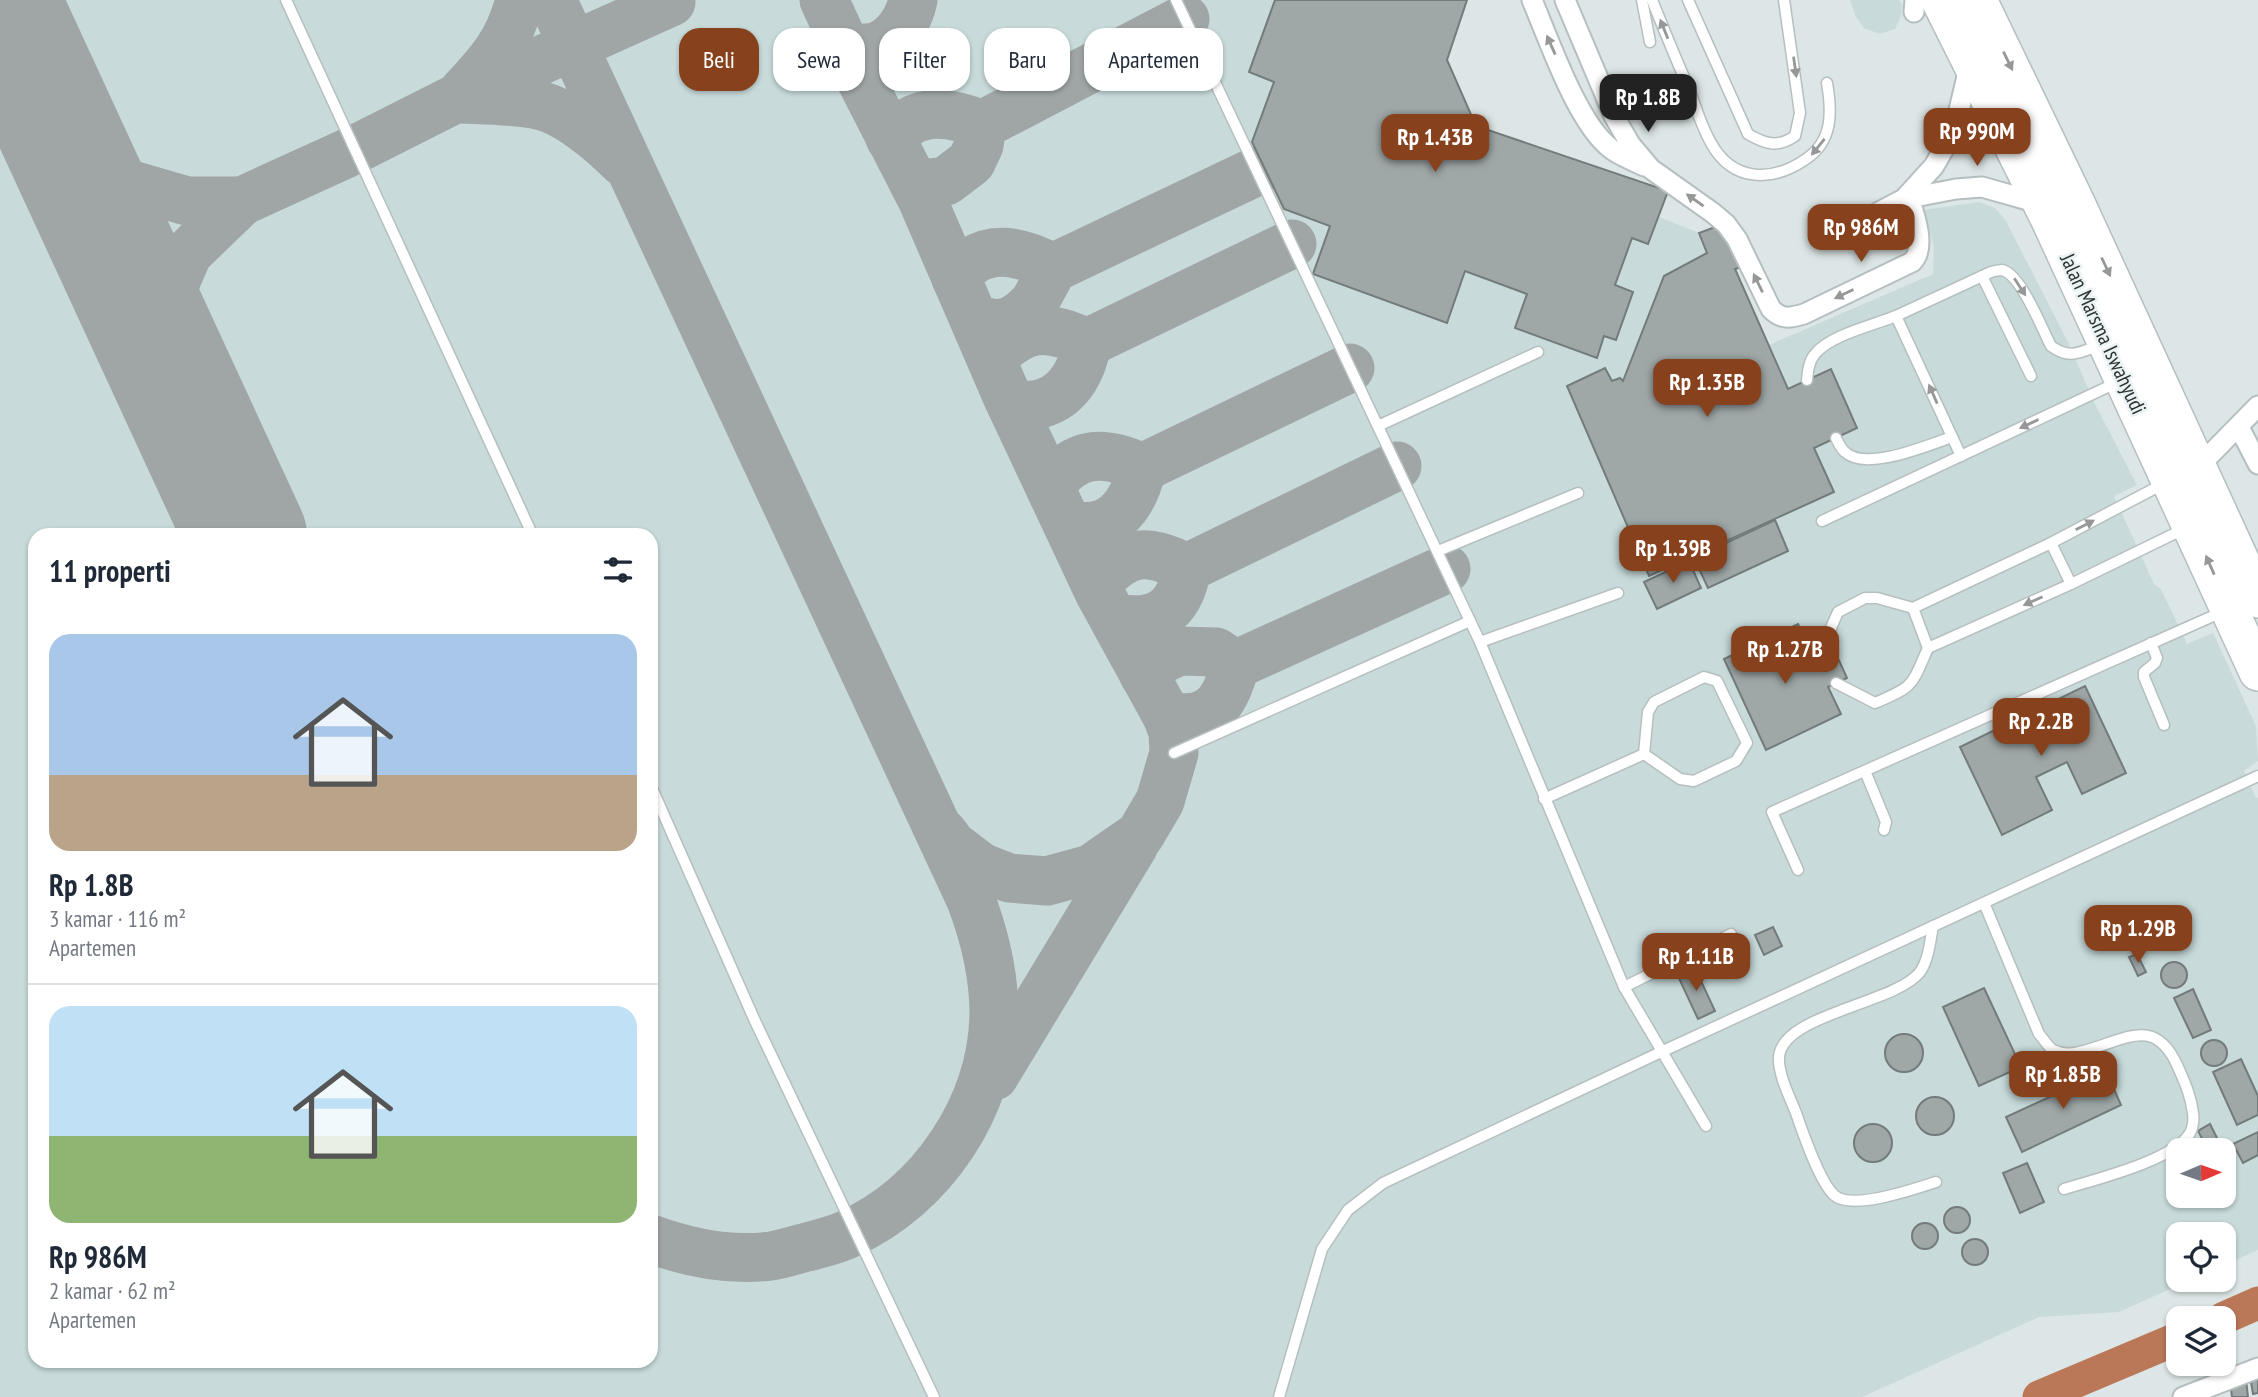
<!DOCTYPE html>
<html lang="id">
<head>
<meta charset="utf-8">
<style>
	:root { --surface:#fff; --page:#f6f6f7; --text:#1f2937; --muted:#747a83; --line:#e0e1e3; --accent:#87411c }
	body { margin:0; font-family:"PT Sans Narrow",sans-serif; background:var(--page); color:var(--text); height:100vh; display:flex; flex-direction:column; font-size:26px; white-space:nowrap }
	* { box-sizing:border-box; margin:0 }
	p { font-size:23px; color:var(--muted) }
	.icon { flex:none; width:38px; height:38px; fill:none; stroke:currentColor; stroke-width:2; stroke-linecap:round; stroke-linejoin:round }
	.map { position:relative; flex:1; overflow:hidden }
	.drawer { position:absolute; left:28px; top:528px; width:630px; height:840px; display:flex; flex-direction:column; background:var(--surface); border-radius:21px; box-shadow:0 2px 5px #0004 }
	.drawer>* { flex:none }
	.banner { position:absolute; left:679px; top:28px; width:665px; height:63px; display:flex; gap:14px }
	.needle { width:46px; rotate:88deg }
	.buttons { position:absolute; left:2166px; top:1138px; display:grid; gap:14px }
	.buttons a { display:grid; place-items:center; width:70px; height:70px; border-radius:14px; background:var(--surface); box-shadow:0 2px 5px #0004; font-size:35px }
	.price { position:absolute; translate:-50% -60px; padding:0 16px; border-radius:14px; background:var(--accent); color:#fff; font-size:23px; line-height:46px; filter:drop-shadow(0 2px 4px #0008) }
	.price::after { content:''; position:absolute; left:50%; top:42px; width:21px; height:16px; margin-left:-10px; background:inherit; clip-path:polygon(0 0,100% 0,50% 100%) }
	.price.current { background:#222; color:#fff }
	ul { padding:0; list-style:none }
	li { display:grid; align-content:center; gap:14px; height:371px; padding:0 21px }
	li+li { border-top:2px solid var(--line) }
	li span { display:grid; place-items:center; height:217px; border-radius:21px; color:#555 }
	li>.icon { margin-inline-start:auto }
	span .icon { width:126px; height:126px; fill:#fffc; stroke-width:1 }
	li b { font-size:30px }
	h2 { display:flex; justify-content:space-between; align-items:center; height:84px; padding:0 21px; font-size:30px }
	.tag { padding:0 24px; border-radius:21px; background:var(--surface); box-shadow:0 2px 5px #0004; font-size:24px; line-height:63px }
	.tag.current { background:var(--accent); color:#fff }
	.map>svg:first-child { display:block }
</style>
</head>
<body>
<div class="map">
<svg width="2258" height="1397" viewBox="0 0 2258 1397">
	<rect width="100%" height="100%" fill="#dde6e6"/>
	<!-- built -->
	<g fill="#c8dada" fill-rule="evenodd">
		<path d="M0,0H1467L1447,60L1476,126L1668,191L1659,217L1699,233L1723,224L1742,267L1735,270L1769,345L1933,274L1934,246L1923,210L1979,202L1995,208L2006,221L2013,235L2067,340L2095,404L2137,485L2114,496L2154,584L2161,589L2187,644L2213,633L2256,726L2258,761L2244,771L2255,796L2258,798V1250L2224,1265V1234H2179V1279H2192L2119,1312L2039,1317L1862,1397H0ZM35,536H651V1362H35ZM2179,1150H2224V1195H2179Z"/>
		<path d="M1850,0H1899L1902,5L1901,16L1895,29L1880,34L1864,28L1856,17Z"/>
	</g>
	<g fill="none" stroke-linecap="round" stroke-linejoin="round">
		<!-- river -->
		<g stroke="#ba7859" stroke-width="33">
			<path d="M2224,1318L2258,1303"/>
			<path d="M2039,1397L2179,1338"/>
		</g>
		<!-- taxiway -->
		<g stroke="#a0a6a6" stroke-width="49">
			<path d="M552,0L971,900C985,937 994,974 994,1014C992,1107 932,1196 848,1234C834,1241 817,1244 803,1248C792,1251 782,1254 771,1256C731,1261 689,1253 651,1239"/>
			<path d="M824,0L859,76L922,199L1007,396L1100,594L1167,716L1173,732L1174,753L1160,801L1140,835L1091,869L1047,881L1009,878L981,867L952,845L943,833"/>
			<path d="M846,49C855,48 866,49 875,47C895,41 909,20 913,0"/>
			<path d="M463,92C492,61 509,42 520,0"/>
			<path d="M462,99C487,100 513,100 538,105C567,111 602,141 623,162"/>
			<path d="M890,138C896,133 901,127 907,123C930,108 959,115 982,125L1185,19"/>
			<path d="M68,150L108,178L187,201H242"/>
			<path d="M915,185L946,181L971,162L979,145L982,125"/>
			<path d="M956,278C961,273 966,265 972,261C998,244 1028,255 1053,268"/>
			<path d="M983,321L995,324L1009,322L1021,315L1034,303L1053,268L1257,171"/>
			<path d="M159,346L165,306L188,253L242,201L354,150L457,98L671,2"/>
			<path d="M991,358C1025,326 1044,323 1087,343L1292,244"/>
			<path d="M1012,406C1023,406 1036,406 1046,402C1071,393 1083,367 1087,343"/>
			<path d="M1142,468L1350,368"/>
			<path d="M1050,487C1074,450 1105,450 1142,468"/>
			<path d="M1068,524C1111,536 1133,506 1142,468"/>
			<path d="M1096,584C1127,550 1145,547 1187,568L1397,466"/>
			<path d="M1114,618C1157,625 1179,613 1187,568"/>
			<path d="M1235,665L1446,569"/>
			<path d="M1144,675L1162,659L1179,651L1216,652L1235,665"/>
			<path d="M1167,716C1210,724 1225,705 1235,665"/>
			<path d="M994,1076L1134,845"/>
		</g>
		<!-- runway -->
		<path stroke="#a0a6a6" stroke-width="122" d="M0,3L246,536"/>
	</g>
	<!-- building -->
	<g fill="#9fa7a7" stroke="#737b7b" stroke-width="2">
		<path d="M1275,0H1467L1447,60L1476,126L1668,191L1648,244L1632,238L1615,285L1633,292L1616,340L1604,336L1597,358L1515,328L1527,294L1465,271L1447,323L1313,274L1330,226L1284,209L1252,142L1274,82L1249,72Z"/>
		<path d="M1723,224L1742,267L1735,269L1788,389L1831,369L1857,428L1814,448L1834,492L1649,576L1567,386L1605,368L1612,381L1620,378L1623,381L1664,276L1707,253L1699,233Z"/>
		<path d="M1775,520L1788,551L1708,588L1694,558Z"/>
		<path d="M1689,561L1701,588L1657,609L1644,582Z"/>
		<path d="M1798,624L1817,665L1837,656L1847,678L1828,687L1841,714L1766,750L1724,659Z"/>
		<path d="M2085,686L2126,773L2082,794L2067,762L2036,777L2052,810L2002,835L1960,747Z"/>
		<path d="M1773,927L1782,946L1764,955L1755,935Z"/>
		<path d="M2137,954L2146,972L2138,976L2129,957Z"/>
		<circle cx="2174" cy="975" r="13"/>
		<path d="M1694,966L1715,1011L1698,1019L1677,974Z"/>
		<path d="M1984,988L2021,1067L1979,1086L1943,1007Z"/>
		<path d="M2193,989L2211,1030L2193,1038L2174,998Z"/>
		<circle cx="1904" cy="1053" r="19"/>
		<circle cx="2214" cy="1053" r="13"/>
		<path d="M2241,1059L2258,1096V1115L2237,1125L2213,1072Z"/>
		<path d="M2106,1071L2121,1105L2022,1152L2006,1117Z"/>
		<circle cx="1935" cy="1116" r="19"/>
		<circle cx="1873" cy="1143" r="19"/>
		<path d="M2210,1124L2223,1150H2208L2198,1131Z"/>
		<path d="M2258,1132V1155L2243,1163L2233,1144Z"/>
		<path d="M2027,1163L2044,1202L2020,1213L2003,1173Z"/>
		<circle cx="1957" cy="1220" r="13"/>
		<circle cx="1925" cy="1236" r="13"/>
		<circle cx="1975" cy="1252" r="13"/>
		<path d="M2258,1374V1393L2253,1394L2250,1376Z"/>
		<path d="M2246,1379L2248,1397H2232L2230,1381Z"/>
	</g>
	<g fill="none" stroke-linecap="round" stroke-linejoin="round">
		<defs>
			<g id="lane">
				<path d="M286,0L533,536"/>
				<path d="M1176,0L1480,642L1624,987L1706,1126"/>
				<path d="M1642,0L1650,42"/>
				<path d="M1652,0C1664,30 1676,59 1689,89C1696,107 1701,126 1711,143C1733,183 1773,182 1806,159C1833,141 1832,112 1827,83"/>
				<path d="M1688,0L1748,134C1765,144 1778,148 1795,136L1800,113L1784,0"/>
				<path d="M1982,276L2031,376"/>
				<path d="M1807,380C1808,370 1809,361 1815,354C1830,335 1874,325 1896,316"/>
				<path d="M1378,426L1538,352"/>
				<path d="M1836,438C1838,442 1841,449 1845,452C1866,472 1928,445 1952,437"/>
				<path d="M1961,456L1896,316L1991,272C1993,271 2001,270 2002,270C2021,274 2042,329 2051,346C2070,360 2080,352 2100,345"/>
				<path d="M1822,521L2116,383"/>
				<path d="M2051,543L2071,584"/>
				<path d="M1438,551L1578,493"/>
				<path d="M1913,608L1928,648"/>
				<path d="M1480,642L1618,593"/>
				<path d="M2151,643L2157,658L2155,663L2144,672V677L2164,725"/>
				<path d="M1826,661V639L1838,612L1865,598H1877L1913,608L2051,543L2165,483"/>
				<path d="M1836,683L1875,703C1915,686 1911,686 1928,648L2071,584L2186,528"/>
				<path d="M1174,753L1470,621"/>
				<path d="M1865,771L1886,822L1884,830"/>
				<path d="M651,786L755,1021L934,1397"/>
				<path d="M1544,799L1644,754L1680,779L1694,781L1736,761L1747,743L1717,681L1704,677L1654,702L1648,712L1644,754"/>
				<path d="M1798,870L1772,812L2222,612"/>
				<path d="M1984,903L2039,1034C2043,1038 2048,1047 2053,1050C2061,1054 2071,1054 2079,1052C2122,1043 2154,1012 2178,1067C2185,1083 2191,1096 2193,1113C2194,1119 2193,1128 2190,1133C2175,1160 2093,1180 2064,1189"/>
				<path d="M1933,926C1930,941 1929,959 1920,972C1895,1004 1782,1014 1779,1057C1778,1075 1790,1097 1796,1113C1803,1133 1819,1181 1834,1195C1851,1211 1915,1189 1936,1182"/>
				<path d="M1624,987L1731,934"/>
				<path d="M1279,1397L1322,1249L1348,1210L1383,1183L1661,1052L2258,776"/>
			</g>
			<g id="street">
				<path d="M1532,0C1549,40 1577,122 1610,148C1619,156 1633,160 1644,166"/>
				<path d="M1565,0L1614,116L1630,144L1651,169L1713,213L1726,224L1737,239L1771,309C1782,320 1790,318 1804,314L1912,262C1927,248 1914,213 1908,195"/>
				<path d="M1914,12L1915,0"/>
				<path d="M1904,199L1956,189L1982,187L2042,204"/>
				<path d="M1879,212L1904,199L1934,166L1954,131L1970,64"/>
				<path d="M2239,427L2258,464"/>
				<path d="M2198,467L2258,406"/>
				<path d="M2183,1397L2258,1368"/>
			</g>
			<g id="highway">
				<path d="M1940,0L2050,220L2258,672"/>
				<path d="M1978,0L2076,203L2258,599"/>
			</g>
		</defs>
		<!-- lane casing -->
		<use href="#lane" stroke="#b6bfbf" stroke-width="13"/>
		<!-- street casing -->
		<use href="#street" stroke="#b6bfbf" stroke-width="23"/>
		<!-- highway casing -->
		<use href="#highway" stroke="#b6bfbf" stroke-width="40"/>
		<!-- lane -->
		<use href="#lane" stroke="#fff" stroke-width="10"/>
		<!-- street -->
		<use href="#street" stroke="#fff" stroke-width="19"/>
		<!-- highway -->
		<use href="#highway" stroke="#fff" stroke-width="37"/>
	</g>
	<!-- one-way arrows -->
	<defs><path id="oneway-solid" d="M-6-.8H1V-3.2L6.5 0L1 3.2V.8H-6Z" transform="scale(1.75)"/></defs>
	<g fill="#969898">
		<use href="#oneway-solid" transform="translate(1664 29) rotate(-112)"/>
		<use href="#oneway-solid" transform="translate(1551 45) rotate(-114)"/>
		<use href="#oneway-solid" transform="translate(2008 61) rotate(64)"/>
		<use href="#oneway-solid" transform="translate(1795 67) rotate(82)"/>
		<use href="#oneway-solid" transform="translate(1818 147) rotate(129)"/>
		<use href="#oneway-solid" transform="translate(1695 200) rotate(-145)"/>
		<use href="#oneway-solid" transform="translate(2106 267) rotate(65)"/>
		<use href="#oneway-solid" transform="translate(1758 283) rotate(-116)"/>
		<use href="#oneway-solid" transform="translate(2020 287) rotate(57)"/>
		<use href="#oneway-solid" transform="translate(1844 294) rotate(154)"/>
		<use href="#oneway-solid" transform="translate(1933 394) rotate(-114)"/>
		<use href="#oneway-solid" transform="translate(2029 424) rotate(155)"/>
		<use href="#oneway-solid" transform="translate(2085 525) rotate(-27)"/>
		<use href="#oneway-solid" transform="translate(2210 565) rotate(-114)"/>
		<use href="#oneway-solid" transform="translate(2033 601) rotate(156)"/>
	</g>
	<g text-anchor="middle" stroke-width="5" stroke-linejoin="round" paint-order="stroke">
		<!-- street labels -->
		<g font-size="21" fill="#2e3232" stroke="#eaf3f3">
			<text transform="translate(2103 334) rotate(65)" y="7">Jalan Marsma Iswahyudi</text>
		</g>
	</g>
</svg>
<div class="buttons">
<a><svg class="needle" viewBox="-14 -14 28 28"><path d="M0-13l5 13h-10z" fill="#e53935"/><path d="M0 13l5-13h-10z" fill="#747a83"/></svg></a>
<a><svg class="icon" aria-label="locate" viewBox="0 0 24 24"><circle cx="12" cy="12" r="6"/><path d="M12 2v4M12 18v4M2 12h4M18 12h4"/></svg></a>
<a><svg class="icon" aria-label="layers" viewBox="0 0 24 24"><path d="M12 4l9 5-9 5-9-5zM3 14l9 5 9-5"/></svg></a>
</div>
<b class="price current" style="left:1648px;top:134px">Rp 1.8B</b>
<b class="price" style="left:1977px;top:168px">Rp 990M</b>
<b class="price" style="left:1435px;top:174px">Rp 1.43B</b>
<b class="price" style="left:1861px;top:264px">Rp 986M</b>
<b class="price" style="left:1707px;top:419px">Rp 1.35B</b>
<b class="price" style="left:1673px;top:585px">Rp 1.39B</b>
<b class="price" style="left:1785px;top:686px">Rp 1.27B</b>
<b class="price" style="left:2041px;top:758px">Rp 2.2B</b>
<b class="price" style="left:2138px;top:965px">Rp 1.29B</b>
<b class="price" style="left:1696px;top:993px">Rp 1.11B</b>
<b class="price" style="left:2063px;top:1111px">Rp 1.85B</b>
<div class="banner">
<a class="tag current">Beli</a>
<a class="tag">Sewa</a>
<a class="tag">Filter</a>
<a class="tag">Baru</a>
<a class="tag">Apartemen</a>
</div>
<section class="drawer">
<h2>11 properti<svg class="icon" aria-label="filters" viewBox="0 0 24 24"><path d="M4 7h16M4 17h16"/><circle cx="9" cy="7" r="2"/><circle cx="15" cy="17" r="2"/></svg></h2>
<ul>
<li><span style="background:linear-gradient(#a9c7e8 65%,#b9a48a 0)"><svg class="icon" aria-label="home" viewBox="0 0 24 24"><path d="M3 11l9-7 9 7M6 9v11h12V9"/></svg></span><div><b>Rp 1.8B</b><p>3 kamar · 116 m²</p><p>Apartemen</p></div></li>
<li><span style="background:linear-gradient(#bfe0f5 60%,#8fb573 0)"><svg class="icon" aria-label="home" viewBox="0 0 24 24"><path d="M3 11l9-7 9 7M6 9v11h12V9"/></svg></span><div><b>Rp 986M</b><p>2 kamar · 62 m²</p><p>Apartemen</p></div></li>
</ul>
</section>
</div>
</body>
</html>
